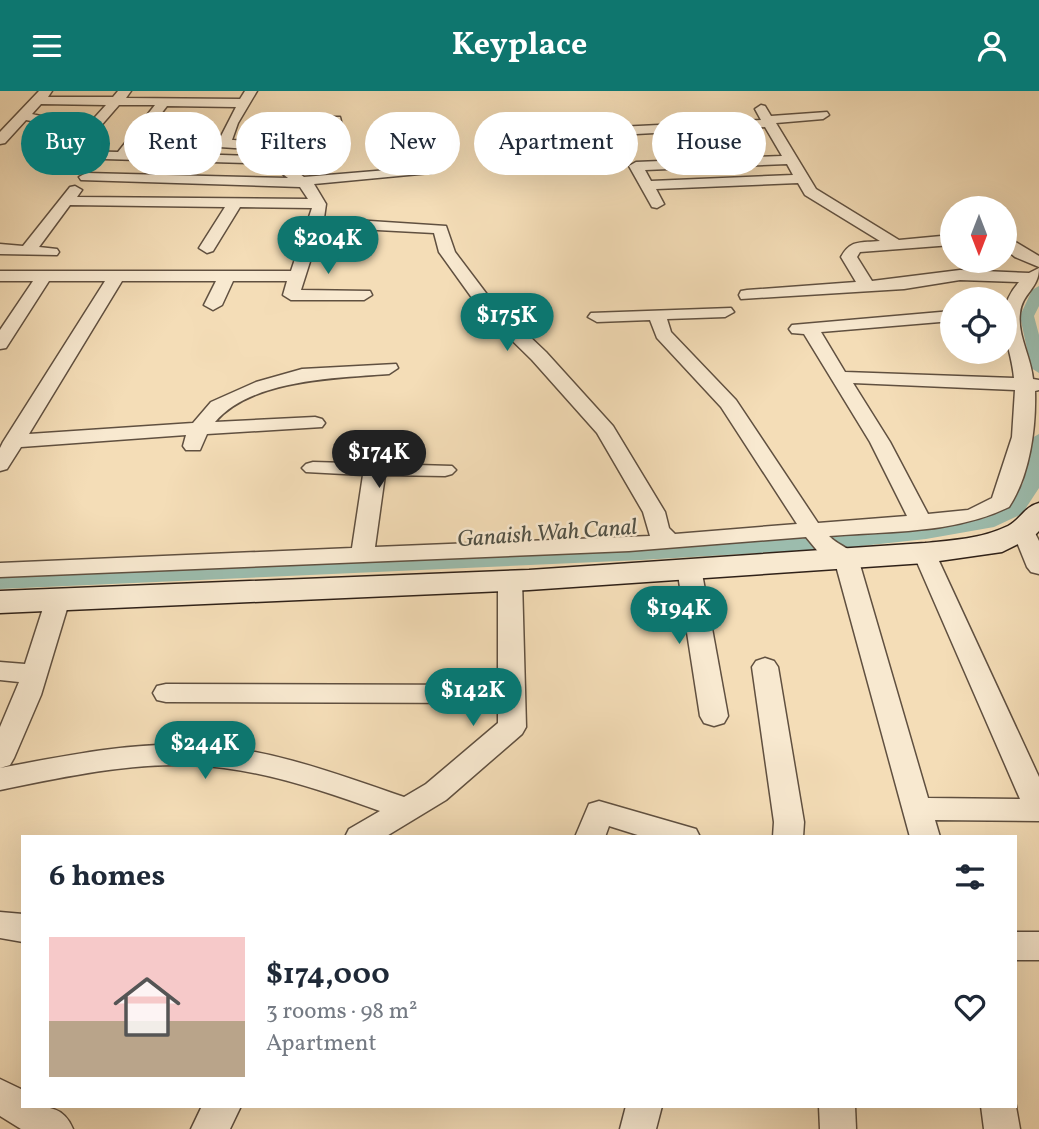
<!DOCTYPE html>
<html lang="en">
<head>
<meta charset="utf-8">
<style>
	:root { --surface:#fff; --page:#f2f2f3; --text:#1f2937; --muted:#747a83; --accent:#0f766e }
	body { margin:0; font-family:Vollkorn,serif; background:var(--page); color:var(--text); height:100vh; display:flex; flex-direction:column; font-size:26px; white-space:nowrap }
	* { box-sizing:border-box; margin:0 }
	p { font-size:23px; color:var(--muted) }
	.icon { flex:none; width:38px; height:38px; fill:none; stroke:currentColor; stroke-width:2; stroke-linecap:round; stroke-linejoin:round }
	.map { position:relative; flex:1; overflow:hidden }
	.panel { position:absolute; left:21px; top:744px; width:996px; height:273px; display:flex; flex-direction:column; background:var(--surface); border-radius:0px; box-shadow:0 7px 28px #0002 }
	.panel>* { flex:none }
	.top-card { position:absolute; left:21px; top:21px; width:998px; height:63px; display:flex; gap:14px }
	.needle { width:46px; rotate:180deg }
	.controls { position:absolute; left:940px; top:105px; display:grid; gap:14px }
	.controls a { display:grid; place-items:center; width:77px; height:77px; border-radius:50%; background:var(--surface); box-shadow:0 7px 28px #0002; font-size:35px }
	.price { position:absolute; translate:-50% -60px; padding:0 16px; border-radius:24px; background:var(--accent); color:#fff; font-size:23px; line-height:46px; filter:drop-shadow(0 2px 4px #0008) }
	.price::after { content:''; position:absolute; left:50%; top:42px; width:21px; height:16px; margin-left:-10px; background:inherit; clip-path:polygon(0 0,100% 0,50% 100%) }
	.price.current { background:#222; color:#fff }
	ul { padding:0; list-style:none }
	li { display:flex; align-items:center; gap:21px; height:175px; padding:0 28px }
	li span { display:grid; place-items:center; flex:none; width:196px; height:140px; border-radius:0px; color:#555 }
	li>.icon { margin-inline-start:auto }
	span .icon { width:84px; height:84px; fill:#fffc; stroke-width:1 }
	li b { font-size:30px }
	h2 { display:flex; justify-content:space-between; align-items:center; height:84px; padding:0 28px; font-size:30px }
	.pill { padding:0 24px; border-radius:32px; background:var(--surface); box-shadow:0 7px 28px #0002; font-size:24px; line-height:63px }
	.pill.current { background:var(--accent); color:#fff }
	header { display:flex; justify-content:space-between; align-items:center; height:91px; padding:0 28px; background:var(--accent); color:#fff; font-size:32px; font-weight:700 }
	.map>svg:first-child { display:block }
</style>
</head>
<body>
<header><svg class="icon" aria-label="menu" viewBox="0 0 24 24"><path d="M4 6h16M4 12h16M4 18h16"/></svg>Keyplace<svg class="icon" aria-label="person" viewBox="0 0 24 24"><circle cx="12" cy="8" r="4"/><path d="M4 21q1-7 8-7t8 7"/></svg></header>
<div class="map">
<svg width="1039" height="1038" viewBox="0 0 1039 1038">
	<rect width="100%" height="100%" fill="#f4ddb7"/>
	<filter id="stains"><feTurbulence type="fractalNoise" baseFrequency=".00286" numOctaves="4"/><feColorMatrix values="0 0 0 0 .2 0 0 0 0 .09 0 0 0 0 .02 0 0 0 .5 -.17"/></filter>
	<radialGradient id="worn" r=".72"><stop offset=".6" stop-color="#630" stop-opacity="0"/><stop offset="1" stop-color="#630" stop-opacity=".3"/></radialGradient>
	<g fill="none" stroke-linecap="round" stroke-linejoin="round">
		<!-- canal -->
		<g fill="#9cbcad" fill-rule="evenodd">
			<path d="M1039,195V215L1034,225L1039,244V282L1031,277L1020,225L1032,199Z"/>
			<path d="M1039,343V397L1022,423L994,436L926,448L843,457L641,469L0,498V486L641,457L843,445L926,437L984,427L1009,415L1023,392L1030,348Z"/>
		</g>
		<defs>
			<g id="street">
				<path d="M39,0H52L48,6H113L118,0H131L126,7L240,8L245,0H257L238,32L232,49C249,50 324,57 330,37C332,34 330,30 332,26H340L343,38L330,53L269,60L304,86L435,75V81L430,82L314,93L326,113L324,127L446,135L455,161L492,210L546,261L613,335L665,421L669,437L675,443L797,433L721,316L657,247L650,229L597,231L588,226L591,222L731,217L734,221L725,226L667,228L671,241L736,309L818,432L907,425L870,351L804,243L792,242L789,238L792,234L952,220V230L821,241L845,281L1014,287C1011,251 990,224 1019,191L960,189L904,198L741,208L739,204L741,200L747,199L856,191L841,166C851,148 861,152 880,150L805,104L798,92L656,98L664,113L657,117L652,116L629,75L636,71L782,65L765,36L618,44L612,40L618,36L761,29L755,18L761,14L765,15L771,25L827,21L829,24L823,28L776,32L816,98L899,149L952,144V154L860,161L857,166L872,190L960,179L1029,182L1039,177C1039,198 1022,202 1020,222C1017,244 1031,266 1033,288L1039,289V299L1035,300C1036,337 1030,384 1009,416C954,443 889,440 829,445C837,454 851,457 858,467L928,707L1020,708L913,462L917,457H933L1039,686V730L935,729L940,746H910L835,471L820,463L806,446L629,460L0,486V472L352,457L363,384L306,381L302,377L306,373L313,371L452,375L456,379L452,383L445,385L385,384L375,456L650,445L643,421L597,342L532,269L480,218L439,161L434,142L321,136L301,199L370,200L372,204L364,209H291L283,204L287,190H233L222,214L213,219L204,214L216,190H122L29,343L193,332L211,311L256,291L302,278L396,273L398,277L389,283C337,287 252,288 215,331L315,326L322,328L325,332L322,336L207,343L200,359H186L183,355L186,344L21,356L7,378L0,380V357L3,351L105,190H49L6,257L0,258V239L33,190H0V180H291L312,117L240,116L213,160L207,162L199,157L225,116L70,114L39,156L57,158L59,161L57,164L0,163V153L23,155L70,96L75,95L82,99L77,106L308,108L300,96L81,89L79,86L86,82L288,87L250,58L219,56L217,53L236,16L167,15L132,61L252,65V71L247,72L68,67L64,61L66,58L106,14L41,13L32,23L58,29V35L26,29L5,52L0,53V41ZM119,14H155L118,61L79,60ZM787,73L793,84L651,90L645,79ZM853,292L1015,299L1012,346L992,407L968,419L928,423L890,351Z"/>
				<path d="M1004,144L1039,165V176L1015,166L1004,157Z"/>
				<path d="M1023,432L1031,434L1039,450V483L1031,481L1027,476L1012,439L1015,434Z"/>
				<path d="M689,470L697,472L701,477L728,625L724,632L714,635L704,632L700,625L677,477L681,472Z"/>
				<path d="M510,482L518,484L522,489L526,636L522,643L446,709L385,746H345L349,738L380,720C329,702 278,684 224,677C150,667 73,684 0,699V636L19,591L0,589V571L25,573L46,508L49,503L58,500L67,503L70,508L41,604L14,667L10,674L0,677C65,665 131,651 197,654C269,657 337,683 404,706L426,693L498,632V612L166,611L157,609L153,602L157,595L166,593L498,594V489L502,484Z"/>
				<path d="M765,567L774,570L778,576L804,731L803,746H773L774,731L752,576L756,570Z"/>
				<path d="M599,710L696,738L700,746H644L609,735L605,746H575L589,713Z"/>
				<path d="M0,821L23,823V851L0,847Z"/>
				<rect x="1015" y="841" width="24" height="28"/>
				<path d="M0,988L23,999V1015C46,1015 64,1015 73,1038H21L0,1025Z"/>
				<path d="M1015,1010L1020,1038H984L981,1015H1015Z"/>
				<path d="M202,1015H241L230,1038H191Z"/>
				<path d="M626,1015H662L656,1038H620Z"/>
				<path d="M819,1015H855L856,1038H820Z"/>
			</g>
			<path id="secondary" d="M1039,412V440L1034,445L1002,461L925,472L529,499L0,522V500L529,479L925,452C954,449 981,448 1008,435C1021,428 1024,416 1039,412Z"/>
		</defs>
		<!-- street casing -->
		<use href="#street" stroke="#605040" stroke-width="3"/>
		<!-- secondary casing -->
		<use href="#secondary" stroke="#2f2118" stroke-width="3"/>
		<!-- street -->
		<use href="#street" fill="#f8e9d0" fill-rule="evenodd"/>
		<!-- secondary -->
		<use href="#secondary" fill="#f8e9d0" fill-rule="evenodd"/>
	</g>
	<g text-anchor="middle" stroke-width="5" stroke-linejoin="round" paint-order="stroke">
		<!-- water labels -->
		<g font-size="23" font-style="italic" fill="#505045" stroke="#f8e9d0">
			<text transform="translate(547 441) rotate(-4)" y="8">Ganaish Wah Canal</text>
		</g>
	</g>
	<rect width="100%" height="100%" filter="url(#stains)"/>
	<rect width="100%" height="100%" fill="url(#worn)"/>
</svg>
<div class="controls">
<a><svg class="needle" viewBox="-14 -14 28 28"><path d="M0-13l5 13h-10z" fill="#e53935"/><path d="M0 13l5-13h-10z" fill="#747a83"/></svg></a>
<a><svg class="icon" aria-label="locate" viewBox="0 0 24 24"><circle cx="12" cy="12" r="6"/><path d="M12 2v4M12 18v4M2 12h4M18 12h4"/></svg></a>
</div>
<b class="price" style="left:328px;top:185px">$204K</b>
<b class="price" style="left:507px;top:262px">$175K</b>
<b class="price current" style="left:379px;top:399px">$174K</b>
<b class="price" style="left:679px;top:555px">$194K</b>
<b class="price" style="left:473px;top:637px">$142K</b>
<b class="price" style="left:205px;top:690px">$244K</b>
<div class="top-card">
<a class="pill current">Buy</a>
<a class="pill">Rent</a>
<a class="pill">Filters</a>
<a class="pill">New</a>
<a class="pill">Apartment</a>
<a class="pill">House</a>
</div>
<section class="panel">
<h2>6 homes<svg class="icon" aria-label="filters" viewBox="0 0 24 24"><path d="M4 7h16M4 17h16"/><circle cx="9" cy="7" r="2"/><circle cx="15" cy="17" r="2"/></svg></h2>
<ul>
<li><span style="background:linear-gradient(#f6c9c9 60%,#b9a48a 0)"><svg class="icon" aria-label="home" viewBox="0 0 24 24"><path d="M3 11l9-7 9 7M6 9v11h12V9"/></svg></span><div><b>$174,000</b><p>3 rooms · 98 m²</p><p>Apartment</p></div><svg class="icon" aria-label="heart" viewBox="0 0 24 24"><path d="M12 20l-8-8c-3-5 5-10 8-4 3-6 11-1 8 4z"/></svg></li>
</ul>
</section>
</div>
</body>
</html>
